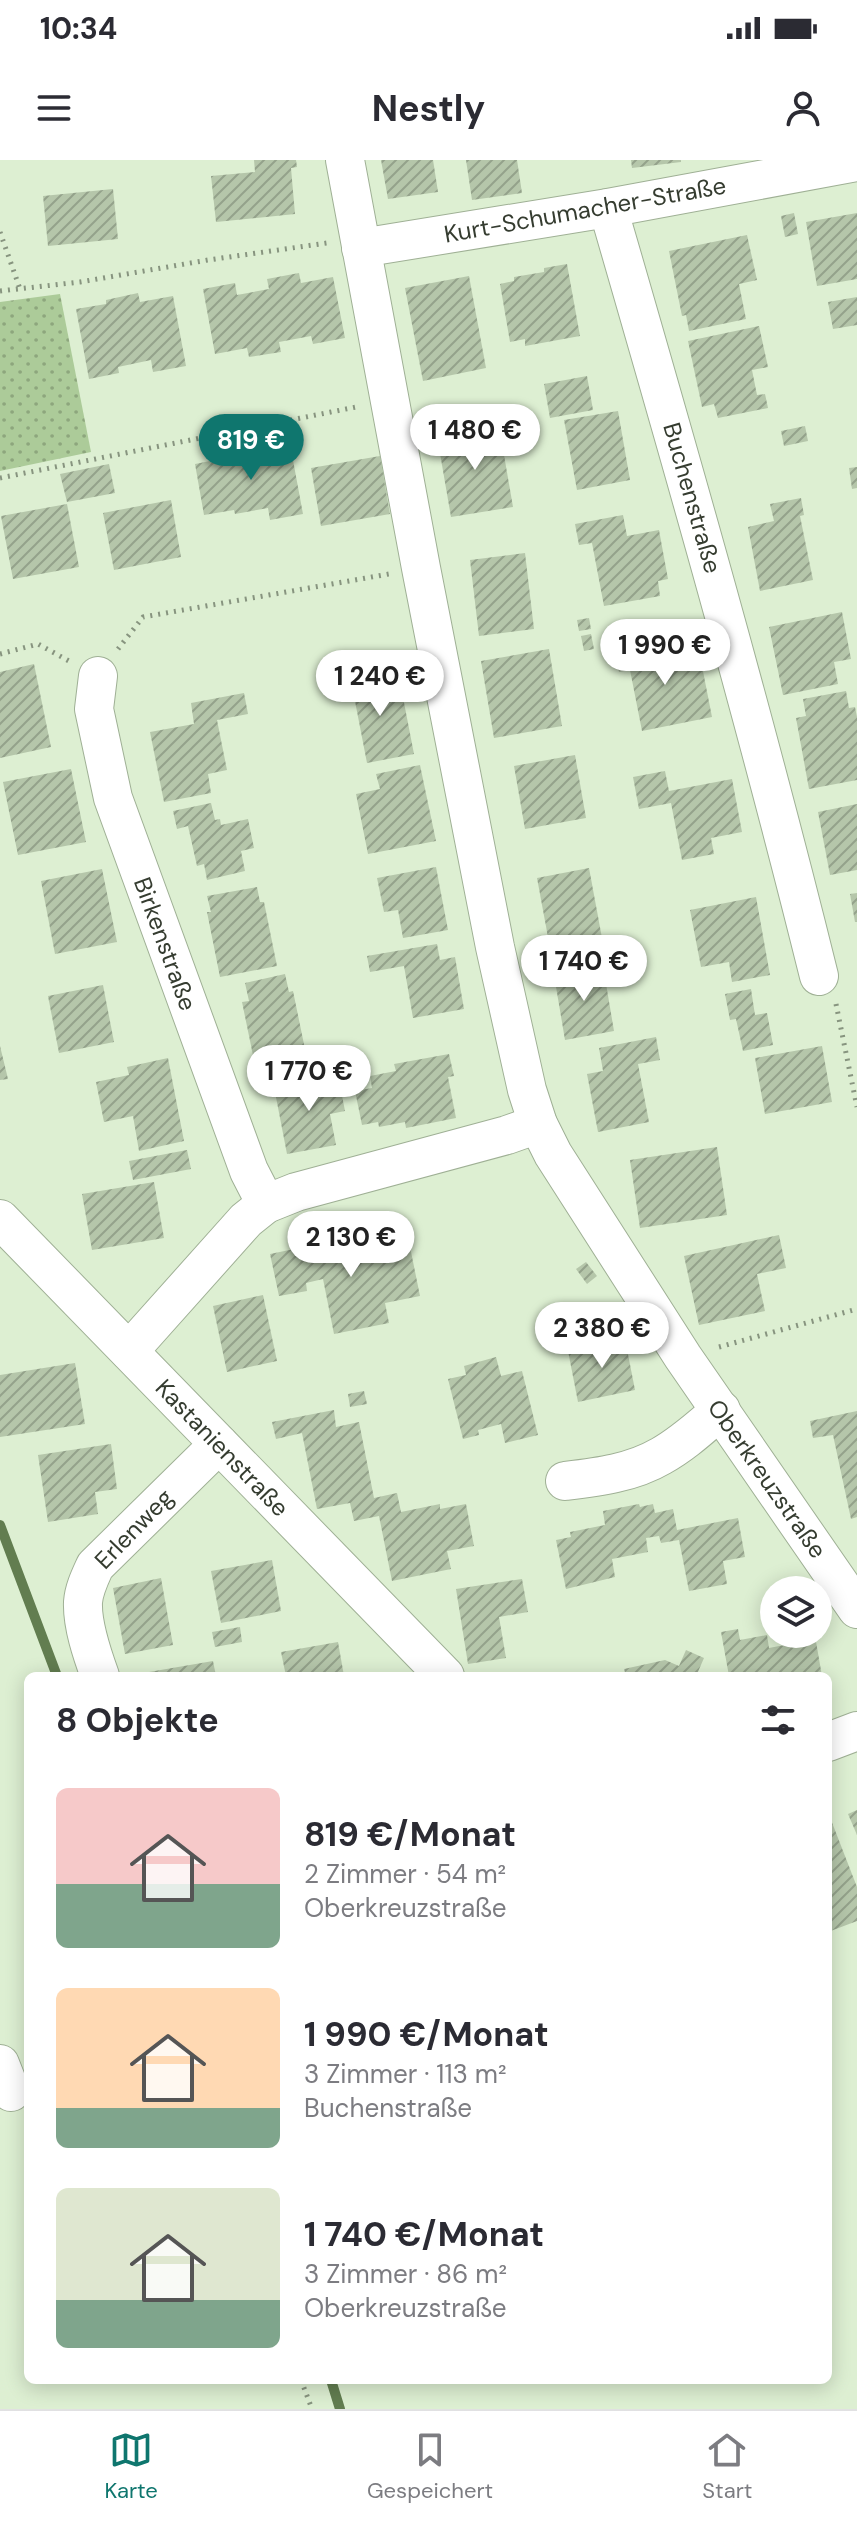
<!DOCTYPE html>
<html lang="de">
<head>
<meta charset="utf-8">
<style>
	:root { --surface:#fff; --page:#f7f7f7; --text:#2b2b33; --muted:#7c7c81; --line:#e1e1e2; --accent:#0f766e }
	body { margin:0; font-family:"DM Sans",sans-serif; background:var(--page); color:var(--text); height:100vh; display:flex; flex-direction:column; font-size:30px; white-space:nowrap }
	* { box-sizing:border-box; margin:0 }
	p { font-size:26px; color:var(--muted) }
	.icon { flex:none; width:44px; height:44px; fill:none; stroke:currentColor; stroke-width:2; stroke-linecap:round; stroke-linejoin:round }
	.map { position:relative; flex:1; overflow:hidden }
	.side { position:absolute; left:24px; top:1512px; width:808px; height:712px; display:flex; flex-direction:column; background:var(--surface); border-radius:12px; box-shadow:0 4px 20px #0003 }
	.side>* { flex:none }
	.fabs { position:absolute; left:760px; top:1416px; display:grid; gap:16px }
	.fabs a { display:grid; place-items:center; width:72px; height:72px; border-radius:50%; background:var(--surface); box-shadow:0 4px 20px #0003; font-size:40px }
	.price { position:absolute; translate:-50% -68px; padding:0 18px; border-radius:28px; background:#fff; color:#222; font-size:26px; line-height:52px; filter:drop-shadow(0 2px 4px #0008) }
	.price::after { content:''; position:absolute; left:50%; top:48px; width:24px; height:18px; margin-left:-12px; background:inherit; clip-path:polygon(0 0,100% 0,50% 100%) }
	.price.current { background:var(--accent); color:#fff }
	ul { padding:0; list-style:none }
	li { display:flex; align-items:center; gap:24px; height:200px; padding:0 32px }
	li span { display:grid; place-items:center; flex:none; width:224px; height:160px; border-radius:12px; color:#555 }
	li>.icon { margin-inline-start:auto }
	span .icon { width:96px; height:96px; fill:#fffc; stroke-width:1 }
	li b { font-size:34px }
	h2 { display:flex; justify-content:space-between; align-items:center; height:96px; padding:0 32px; font-size:34px }
	.status { display:flex; justify-content:space-between; align-items:center; height:56px; padding:0 40px; background:var(--surface); direction:ltr }
	.status svg { height:22px; fill:currentColor }
	header { display:flex; justify-content:space-between; align-items:center; height:104px; padding:0 32px; background:var(--surface); font-size:36px; font-weight:700 }
	.tab-bar { display:flex; justify-content:space-around; align-items:center; height:112px; border-top:2px solid var(--line); background:var(--surface); font-size:22px; color:var(--muted) }
	.tab-bar a { display:grid; justify-items:center; gap:4px }
	.tab-bar .current { color:var(--accent) }
	.map>svg:first-child { display:block }
</style>
</head>
<body>
<div class="status"><b>10:34</b><svg viewBox="0 0 49 12"><path d="M0 12V9h3v3zM5 12V6h3v6zM10 12V3h3v9zM15 12V0h3v12zM26 1h20v11H26zM47 4h2v5h-2z"/></svg></div>
<header><svg class="icon" aria-label="menu" viewBox="0 0 24 24"><path d="M4 6h16M4 12h16M4 18h16"/></svg>Nestly<svg class="icon" aria-label="person" viewBox="0 0 24 24"><circle cx="12" cy="8" r="4"/><path d="M4 21q1-7 8-7t8 7"/></svg></header>
<div class="map">
<svg width="857" height="2249" viewBox="0 0 857 2249">
	<defs>
		<pattern id="park-dots" width="8" height="8" patternUnits="userSpaceOnUse" patternTransform="scale(2)"><rect width="8" height="8" fill="#accb99"/><path d="M2 2h.1M6 6h.1" fill="none" stroke="#8da67d" stroke-width="1.8" stroke-linecap="round"/></pattern>
		<pattern id="building-hatch" width="6" height="6" patternUnits="userSpaceOnUse" patternTransform="scale(2)"><rect width="6" height="6" fill="#b5c6aa"/><path d="M-1 1l2-2M0 6l6-6M5 7l2-2" fill="none" stroke="#94a28b"/></pattern>
	</defs>
	<rect width="100%" height="100%" fill="#ddefd2"/>
	<!-- park -->
	<path fill="url(#park-dots)" d="M60,134L91,292L0,311V142Z"/>
	<g fill="none" stroke-linecap="round" stroke-linejoin="round">
		<!-- stream -->
		<g stroke="#627d50" stroke-width="10">
			<path d="M0,1365L57,1516"/>
			<path d="M331,2220L340,2249"/>
		</g>
	</g>
	<!-- building -->
	<g fill="url(#building-hatch)">
		<path d="M254,0H296L297,7L291,8L295,54L216,62L211,16L255,12Z"/>
		<path d="M381,0H433L438,32L388,39Z"/>
		<path d="M466,0H517L522,33L472,40Z"/>
		<path d="M631,0H681V2L632,8Z"/>
		<path d="M113,29L118,79L48,86L43,36Z"/>
		<path d="M794,53L798,74L785,77L781,56Z"/>
		<path d="M857,53V119L817,126L806,62Z"/>
		<path d="M747,75L757,120L739,124L746,159L689,171L686,155L682,156L669,91Z"/>
		<path d="M567,104L580,176L525,186V179L510,182L500,124L514,121V117L544,112V108Z"/>
		<path d="M299,113L301,123L333,117L345,178L313,184L311,176L279,182L281,192L249,197L247,188L215,194L203,129L235,123L237,135L269,129L267,119Z"/>
		<path d="M469,116L486,208L423,221L405,128Z"/>
		<path d="M138,133L140,142L173,136L186,206L153,212L151,200L118,207L119,213L89,219L76,149L106,144V140Z"/>
		<path d="M857,137V165L833,169L828,142Z"/>
		<path d="M759,166L768,207L752,210L757,235L765,234L768,248L718,258L714,244L702,247L688,181Z"/>
		<path d="M587,216L593,250L550,258L544,224Z"/>
		<path d="M618,251L630,320L577,330L564,260Z"/>
		<path d="M499,266L513,347L451,357L437,276Z"/>
		<path d="M805,266L808,281L784,286L781,271Z"/>
		<path d="M256,281L257,290L290,284L303,354L270,360L268,348L235,354L234,350L204,355L195,304L225,298L223,287Z"/>
		<path d="M380,296L390,354L321,366L311,308Z"/>
		<path d="M109,304L115,333L67,342L60,314Z"/>
		<path d="M857,307V328L852,329L849,308Z"/>
		<path d="M801,338L804,355L800,356L813,420L760,431L748,367L774,361L770,344Z"/>
		<path d="M171,340L181,397L114,410L103,353Z"/>
		<path d="M67,344L79,407L13,419L1,356Z"/>
		<path d="M623,355L627,376L659,370L668,419L658,421L660,436L604,446L592,383L579,385L575,364Z"/>
		<path d="M525,393L534,469L479,476L470,400Z"/>
		<path d="M842,452L851,499L834,502L838,524L783,535L769,467Z"/>
		<path d="M589,458L591,469L579,471L577,460Z"/>
		<path d="M591,474L594,489L584,491L581,476Z"/>
		<path d="M651,481L655,505L700,496L712,557L642,571L630,510L619,512L615,488Z"/>
		<path d="M549,489L562,566L494,578L481,501Z"/>
		<path d="M34,504L51,587L0,598V512Z"/>
		<path d="M370,510L373,527L400,522L414,594L367,603L353,531L346,532L343,515Z"/>
		<path d="M846,531L849,548L855,547L857,557V620L809,629L796,558L806,556L803,539Z"/>
		<path d="M244,533L248,554L217,560L227,610L208,614L211,633L164,642L150,572L194,564L191,543Z"/>
		<path d="M575,595L586,658L525,669L514,606Z"/>
		<path d="M420,605L436,681L368,694L356,634L380,629L376,614Z"/>
		<path d="M71,609L86,682L18,695L3,622Z"/>
		<path d="M665,611L669,631L732,619L742,672L711,678L714,694L682,700L671,643L639,649L633,617Z"/>
		<path d="M211,643L215,660L220,659L221,665L248,659L254,688L241,691L245,711L207,720L204,704L197,706L188,666L177,669L173,651Z"/>
		<path d="M857,644V710L830,715L818,652Z"/>
		<path d="M436,707L448,770L403,778L398,750L384,752L377,718Z"/>
		<path d="M589,708L602,778L550,788L537,718Z"/>
		<path d="M102,709L117,782L55,794L41,721Z"/>
		<path d="M257,727L260,742H264L277,806L220,817L207,752H211L207,736Z"/>
		<path d="M857,733V762H855L850,734Z"/>
		<path d="M756,737L770,815L732,822L729,802L701,807L690,750Z"/>
		<path d="M437,784L440,800L455,797L464,849L413,858L404,806L370,812L367,796Z"/>
		<path d="M603,806L614,871L565,880L554,815Z"/>
		<path d="M285,814L289,832L293,831L306,894L255,905L242,842L249,841L245,823Z"/>
		<path d="M103,825L114,882L59,893L48,836Z"/>
		<path d="M751,829L755,855L767,853L773,885L743,891L736,859L730,860L725,834Z"/>
		<path d="M656,877L660,900L638,904L649,962L598,972L587,914L603,911L599,888Z"/>
		<path d="M0,886L8,919L0,920Z"/>
		<path d="M822,886L832,942L765,954L755,898Z"/>
		<path d="M449,894L454,916L448,917L456,958L406,968L405,962L379,967L378,962L362,965L355,931L372,928L370,916L396,911L394,904Z"/>
		<path d="M168,898L184,981L139,991L133,956L104,962L96,922L129,915L127,907Z"/>
		<path d="M338,915L345,951L330,954L336,985L287,994L274,927Z"/>
		<path d="M717,987L727,1055L640,1068L630,1000Z"/>
		<path d="M187,990L191,1009L133,1020L129,1001Z"/>
		<path d="M154,1022L164,1078L92,1090L82,1034Z"/>
		<path d="M779,1075L786,1108L757,1114L765,1151L699,1165L684,1096Z"/>
		<path d="M408,1077L420,1136L385,1143L389,1163L334,1174L323,1119L306,1123L307,1131L279,1136L270,1094L299,1088L298,1082L315,1079L318,1095Z"/>
		<path d="M586,1102L597,1116L587,1124L576,1109Z"/>
		<path d="M263,1135L277,1201L227,1212L213,1146Z"/>
		<path d="M569,1142L587,1171L565,1186L546,1157Z"/>
		<path d="M625,1179L635,1230L578,1242L568,1191Z"/>
		<path d="M496,1197L501,1216L522,1211L538,1275L505,1283L501,1264L478,1270L479,1275L463,1279L448,1219L466,1215L464,1206Z"/>
		<path d="M75,1203L85,1264L0,1277V1215Z"/>
		<path d="M364,1231L367,1244L350,1247L348,1234Z"/>
		<path d="M334,1250L336,1267L359,1262L374,1338L397,1333L401,1352L440,1344V1349L466,1344L474,1386L447,1391L451,1409L392,1421L379,1356L354,1361L350,1343L317,1349L302,1273L276,1279L272,1262Z"/>
		<path d="M857,1251V1357L851,1359L833,1275L813,1278L810,1261Z"/>
		<path d="M111,1284L117,1329L95,1332L98,1354L48,1362L38,1295Z"/>
		<path d="M639,1344L640,1347L653,1344L655,1353L673,1349L677,1370L738,1358L745,1397L723,1401L727,1424L689,1431L679,1380L661,1383L659,1376L646,1378L648,1392L612,1399L615,1417L566,1429L556,1380L571,1377L570,1372L605,1365L603,1351Z"/>
		<path d="M272,1400L281,1451L221,1463L211,1411Z"/>
		<path d="M161,1418L173,1485L125,1494L113,1428Z"/>
		<path d="M522,1419L528,1452L499,1457L506,1498L468,1504L456,1429Z"/>
		<path d="M240,1467L242,1482L215,1487L212,1472Z"/>
		<path d="M738,1469L740,1480L767,1475L769,1488L795,1483V1479L815,1476L822,1516H729L721,1472Z"/>
		<path d="M338,1482L344,1516H286L281,1492Z"/>
		<path d="M686,1490L704,1498L697,1514L702,1516H626L624,1509L665,1500L679,1506Z"/>
		<path d="M213,1501L216,1516H149V1512Z"/>
		<path d="M857,1650V1675L848,1654Z"/>
		<path d="M831,1660L857,1727V1761L828,1772V1661Z"/>
	</g>
	<g fill="none" stroke-linecap="round" stroke-linejoin="round">
		<defs>
			<g id="street">
				<path d="M345,0L421,408L495,787L527,930L538,964L553,994L683,1197L857,1449"/>
				<path d="M608,48C682,303 755,558 819,816"/>
				<path d="M361,88L608,48L857,2"/>
				<path d="M98,516L94,549L113,638L249,1011L266,1044"/>
				<path d="M0,1059L445,1516"/>
				<path d="M129,1191L246,1060L266,1044L296,1032L507,975L538,964"/>
				<path d="M565,1321C598,1317 632,1313 661,1296C683,1284 702,1266 721,1250"/>
				<path d="M100,1516C92,1494 82,1465 83,1442C84,1429 90,1417 95,1406L219,1284"/>
				<path d="M828,1582L857,1571"/>
				<path d="M0,1904L11,1932"/>
			</g>
		</defs>
		<!-- street casing -->
		<use href="#street" stroke="#9fb095" stroke-width="40"/>
		<!-- path -->
		<g stroke="#87947f" stroke-width="5" stroke-dasharray="2 6" stroke-linecap="butt">
			<path d="M0,72L20,129"/>
			<path d="M0,131L80,122L208,100L327,83"/>
			<path d="M0,318L356,247"/>
			<path d="M118,489L143,457L389,414"/>
			<path d="M0,494L38,484L69,501"/>
			<path d="M836,844L857,947"/>
			<path d="M719,1187L857,1149"/>
			<path d="M301,2220L312,2249"/>
		</g>
		<!-- street -->
		<use href="#street" stroke="#fff" stroke-width="38"/>
	</g>
	<g text-anchor="middle" stroke-width="7" stroke-linejoin="round" paint-order="stroke">
		<!-- street labels -->
		<g font-size="24" fill="#353c30" stroke="#fff">
			<text transform="translate(585 50) rotate(-10)" y="8">Kurt-Schumacher-Straße</text>
			<text transform="translate(692 338) rotate(74)" y="8">Buchenstraße</text>
			<text transform="translate(165 784) rotate(70)" y="8">Birkenstraße</text>
			<text transform="translate(222 1288) rotate(46)" y="8">Kastanienstraße</text>
			<text transform="translate(767 1319) rotate(55)" y="8">Oberkreuzstraße</text>
			<text transform="translate(134 1369) rotate(-46)" y="8">Erlenweg</text>
		</g>
	</g>
</svg>
<div class="fabs">
<a><svg class="icon" aria-label="layers" viewBox="0 0 24 24"><path d="M12 4l9 5-9 5-9-5zM3 14l9 5 9-5"/></svg></a>
</div>
<b class="price" style="left:475px;top:312px">1 480 €</b>
<b class="price current" style="left:251px;top:322px">819 €</b>
<b class="price" style="left:665px;top:527px">1 990 €</b>
<b class="price" style="left:380px;top:558px">1 240 €</b>
<b class="price" style="left:584px;top:843px">1 740 €</b>
<b class="price" style="left:309px;top:953px">1 770 €</b>
<b class="price" style="left:351px;top:1119px">2 130 €</b>
<b class="price" style="left:602px;top:1210px">2 380 €</b>
<section class="side">
<h2>8 Objekte<svg class="icon" aria-label="filters" viewBox="0 0 24 24"><path d="M4 7h16M4 17h16"/><circle cx="9" cy="7" r="2"/><circle cx="15" cy="17" r="2"/></svg></h2>
<ul>
<li><span style="background:linear-gradient(#f6c9c9 60%,#7fa58c 0)"><svg class="icon" aria-label="home" viewBox="0 0 24 24"><path d="M3 11l9-7 9 7M6 9v11h12V9"/></svg></span><div><b>819 €/Monat</b><p>2 Zimmer · 54 m²</p><p>Oberkreuzstraße</p></div></li>
<li><span style="background:linear-gradient(#ffd9b3 75%,#7fa58c 0)"><svg class="icon" aria-label="home" viewBox="0 0 24 24"><path d="M3 11l9-7 9 7M6 9v11h12V9"/></svg></span><div><b>1 990 €/Monat</b><p>3 Zimmer · 113 m²</p><p>Buchenstraße</p></div></li>
<li><span style="background:linear-gradient(#dfe7d0 70%,#7fa58c 0)"><svg class="icon" aria-label="home" viewBox="0 0 24 24"><path d="M3 11l9-7 9 7M6 9v11h12V9"/></svg></span><div><b>1 740 €/Monat</b><p>3 Zimmer · 86 m²</p><p>Oberkreuzstraße</p></div></li>
</ul>
</section>
</div>
<nav class="tab-bar">
<a class="current"><svg class="icon" aria-label="map" viewBox="0 0 24 24"><path d="M3 6l6-2 6 2 6-2v14l-6 2-6-2-6 2zM9 4v14M15 6v14"/></svg>Karte</a>
<a><svg class="icon" aria-label="saved" viewBox="0 0 24 24"><path d="M7 4h10v16l-5-4-5 4z"/></svg>Gespeichert</a>
<a><svg class="icon" aria-label="home" viewBox="0 0 24 24"><path d="M3 11l9-7 9 7M6 9v11h12V9"/></svg>Start</a>
</nav>
</body>
</html>
